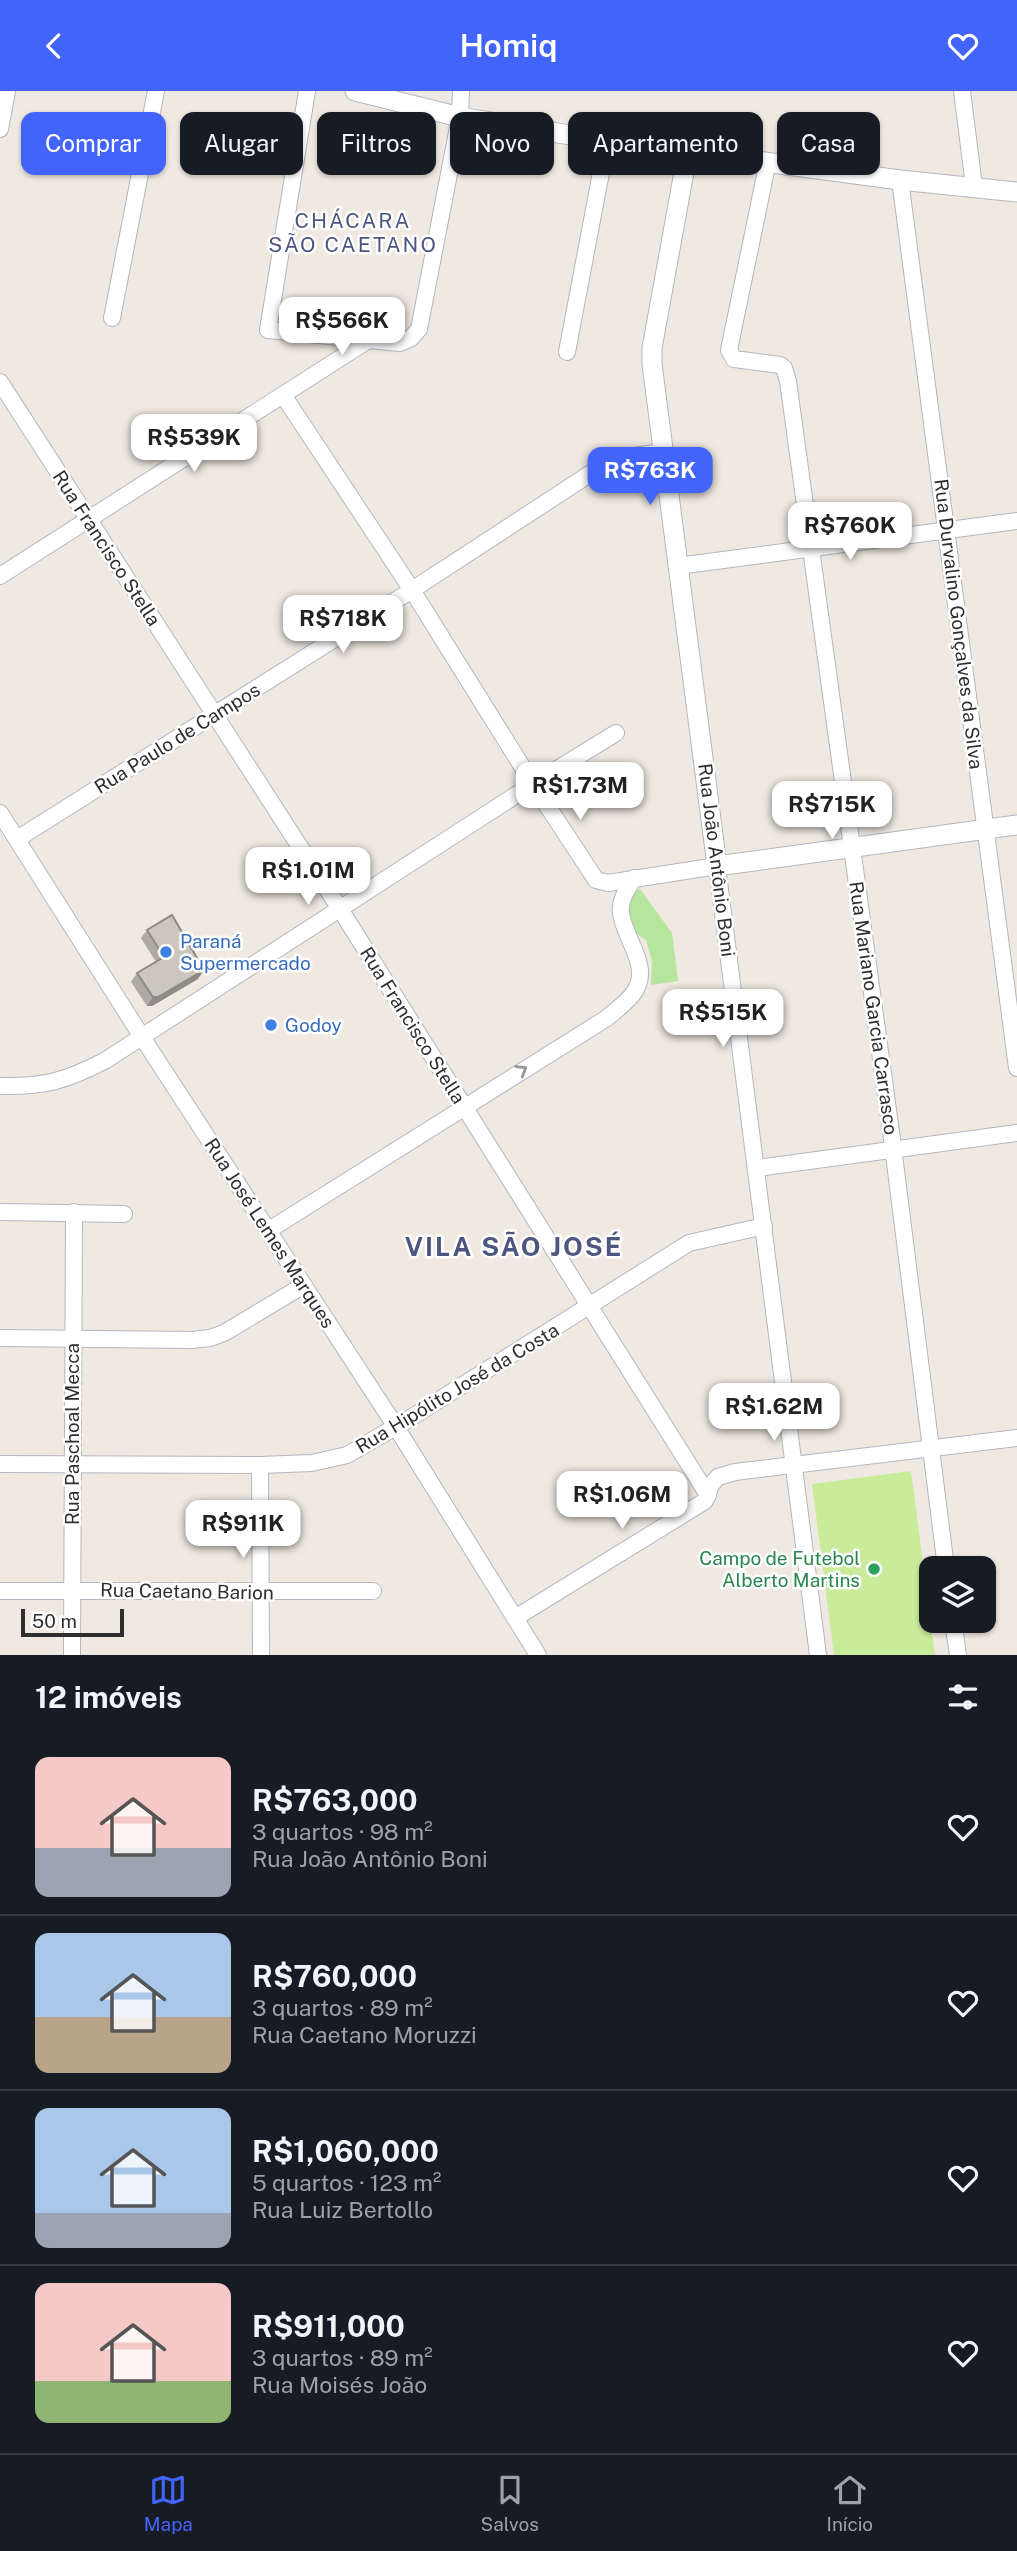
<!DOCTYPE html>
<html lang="pt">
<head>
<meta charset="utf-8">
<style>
	:root { --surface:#171b24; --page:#242831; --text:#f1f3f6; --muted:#9ea1a6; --line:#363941; --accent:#4264fb }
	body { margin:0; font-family:"Public Sans",sans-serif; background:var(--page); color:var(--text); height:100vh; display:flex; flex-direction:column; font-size:26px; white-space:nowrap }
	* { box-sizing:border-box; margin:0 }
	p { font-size:23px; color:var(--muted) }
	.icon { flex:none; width:38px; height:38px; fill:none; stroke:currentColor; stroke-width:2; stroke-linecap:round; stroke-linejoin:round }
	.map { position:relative; height:1564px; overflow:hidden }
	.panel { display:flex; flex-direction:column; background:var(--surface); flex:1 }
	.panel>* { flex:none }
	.banner { position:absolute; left:21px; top:21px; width:976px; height:63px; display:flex; gap:14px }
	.buttons { position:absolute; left:919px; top:1465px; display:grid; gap:14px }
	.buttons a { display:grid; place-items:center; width:77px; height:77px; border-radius:14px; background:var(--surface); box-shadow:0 2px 5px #0004; font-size:35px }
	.scale { position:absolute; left:21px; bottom:18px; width:103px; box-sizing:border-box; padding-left:7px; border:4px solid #2e2e2e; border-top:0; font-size:19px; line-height:24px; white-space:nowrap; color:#2e2e2e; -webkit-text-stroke:5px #fff; paint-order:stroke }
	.price { position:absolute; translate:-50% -60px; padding:0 16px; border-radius:14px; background:#fff; color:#222; font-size:23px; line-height:46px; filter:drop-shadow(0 2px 4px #0008) }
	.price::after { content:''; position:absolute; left:50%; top:42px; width:21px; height:16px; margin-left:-10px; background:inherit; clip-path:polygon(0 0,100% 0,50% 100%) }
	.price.active { background:var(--accent); color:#fff }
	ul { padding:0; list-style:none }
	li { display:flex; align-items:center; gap:21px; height:175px; padding:0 35px }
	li+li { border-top:2px solid var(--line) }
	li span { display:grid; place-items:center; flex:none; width:196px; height:140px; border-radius:14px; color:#555 }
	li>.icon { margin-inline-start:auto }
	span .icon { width:84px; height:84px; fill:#fffc; stroke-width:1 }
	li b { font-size:30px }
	h2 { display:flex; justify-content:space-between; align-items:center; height:84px; padding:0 35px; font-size:30px }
	.pill { padding:0 24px; border-radius:14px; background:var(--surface); box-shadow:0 2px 5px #0004; font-size:24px; line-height:63px }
	.pill.active { background:var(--accent); color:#fff }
	header { display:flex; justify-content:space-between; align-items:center; height:91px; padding:0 35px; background:var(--accent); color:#fff; font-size:32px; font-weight:600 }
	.menu { display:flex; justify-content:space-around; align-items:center; height:98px; border-top:2px solid var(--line); background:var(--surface); font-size:19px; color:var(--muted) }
	.menu a { display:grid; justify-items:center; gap:4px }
	.menu .active { color:var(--accent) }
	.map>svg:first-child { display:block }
</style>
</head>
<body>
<header><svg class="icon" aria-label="back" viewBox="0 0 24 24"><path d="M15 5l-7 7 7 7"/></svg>Homiq<svg class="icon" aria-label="heart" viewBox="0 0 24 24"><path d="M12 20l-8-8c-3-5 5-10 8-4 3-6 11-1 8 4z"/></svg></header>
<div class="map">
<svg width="1017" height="1564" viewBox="0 0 1017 1564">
	<rect width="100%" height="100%" fill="#efe9e1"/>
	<!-- park -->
	<path fill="#b6e59e" d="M640,798L672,842L678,890L651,894L652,870L646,849L631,839L626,820L634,800Z"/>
	<!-- pitch -->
	<path fill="#c9ec9a" d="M911,1380L935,1564H834L812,1393Z"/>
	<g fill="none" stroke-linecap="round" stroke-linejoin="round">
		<defs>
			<g id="minor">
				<path d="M307,0L268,239L400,252L411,247L419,238L460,26L461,0"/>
				<path d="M962,0L974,95"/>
				<path d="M0,38L7,0"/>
				<path d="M768,70L729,259L734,268L780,274L784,277L788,290L892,1048L946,1477"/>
				<path d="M900,89L1017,977"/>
				<path d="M112,227L156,0"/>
				<path d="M567,261L607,50"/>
				<path d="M0,291L340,818L708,1404"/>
				<path d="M283,304L412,499L533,693L596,789L608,792L717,775L818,1564"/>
				<path d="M678,475L1017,430"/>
				<path d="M0,485L367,250"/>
				<path d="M0,722L142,946L396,1336L538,1564"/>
				<path d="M17,748L412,499L608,371L619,367L663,361"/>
				<path d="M0,995C44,996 66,990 106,969L533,693L616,642"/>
				<path d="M757,1077L1017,1042"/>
				<path d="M0,1121L124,1123"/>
				<path d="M269,1139L607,927C616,919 629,910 635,900C651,874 624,848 621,822C619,809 628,797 634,787"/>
				<path d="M0,1247L192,1249L210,1247L224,1242L304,1194"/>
				<path d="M0,1373L260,1374L312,1372L347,1364L404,1331L689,1152L764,1135"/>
				<path d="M260,1374L261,1564"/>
				<path d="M0,1500H373"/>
				<path d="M515,1527L705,1410L711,1394L718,1386L735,1381L1017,1347"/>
				<path d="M953,1530L958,1564"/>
				<path d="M72,1564L74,1121"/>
			</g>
			<g id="tertiary">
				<path d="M355,0L460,26L607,50L900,89L1017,101"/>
				<path d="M688,59L652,257V273L717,775L1017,734"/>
			</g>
		</defs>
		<!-- minor casing -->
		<use href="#minor" stroke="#b4b7c1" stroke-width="18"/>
		<!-- tertiary casing -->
		<use href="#tertiary" stroke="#b4b7c1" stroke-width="21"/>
		<!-- minor -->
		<use href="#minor" stroke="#fff" stroke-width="16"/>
		<!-- tertiary -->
		<use href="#tertiary" stroke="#fff" stroke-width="19"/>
	</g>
	<!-- wall -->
	<path fill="#afaba4" d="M147,839L198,888L152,915H147L131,891L137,882L156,871L141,847Z"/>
	<!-- shaded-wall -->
	<path fill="#8e8b86" d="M204,879L198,888L152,915H147L153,906Z"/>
	<!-- building -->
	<path fill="#cbc7bf" stroke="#8e8b86" stroke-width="2" d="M172,824L204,879L158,906H153L137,882L164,866L147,839Z"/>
	<!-- one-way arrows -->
	<defs><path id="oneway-chevron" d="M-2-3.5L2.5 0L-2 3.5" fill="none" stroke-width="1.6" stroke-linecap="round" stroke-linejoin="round" transform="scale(1.75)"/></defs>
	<use stroke="#969696" href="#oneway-chevron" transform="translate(522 979) rotate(-32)"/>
	<!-- markers -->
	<g fill="#3f7fe0" stroke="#fff" stroke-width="2.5">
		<circle cx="166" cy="861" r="7"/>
		<circle cx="271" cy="934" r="7"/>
	</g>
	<circle fill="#2e9e5b" stroke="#fff" stroke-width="2.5" cx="874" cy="1478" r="7"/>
	<g text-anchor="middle" stroke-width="5" stroke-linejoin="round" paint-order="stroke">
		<!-- street labels -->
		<g font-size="19" fill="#2e2e2e" stroke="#fff">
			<text transform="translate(107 457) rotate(57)" y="7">Rua Francisco Stella</text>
			<text transform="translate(959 533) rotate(83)" y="7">Rua Durvalino Gonçalves da Silva</text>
			<text transform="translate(177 647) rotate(-32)" y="7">Rua Paulo de Campos</text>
			<text transform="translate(717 769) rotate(83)" y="7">Rua João Antônio Boni</text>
			<text transform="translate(874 917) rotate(82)" y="7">Rua Mariano Garcia Carrasco</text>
			<text transform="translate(413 934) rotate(58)" y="7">Rua Francisco Stella</text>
			<text transform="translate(270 1142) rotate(57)" y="7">Rua José Lemes Marques</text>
			<text transform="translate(457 1297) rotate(-31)" y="7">Rua Hipólito José da Costa</text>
			<text transform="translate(72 1343) rotate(-90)" y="7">Rua Paschoal Mecca</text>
			<text transform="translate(187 1500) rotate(1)" y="7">Rua Caetano Barion</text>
		</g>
		<!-- shop labels -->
		<g font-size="19" fill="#366cbe" stroke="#fff" text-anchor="start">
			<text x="180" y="857">Paraná<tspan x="180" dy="22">Supermercado</tspan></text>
			<text x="285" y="941">Godoy</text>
		</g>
		<!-- leisure labels -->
		<g font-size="19" fill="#27864d" stroke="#fff" text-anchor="end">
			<text x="860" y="1474">Campo de Futebol<tspan x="860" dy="22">Alberto Martins</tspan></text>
		</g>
		<!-- neighbourhood labels -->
		<g font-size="21" letter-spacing="2" fill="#4d5680" stroke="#fff">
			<text x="353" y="137">CHÁCARA<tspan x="353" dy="24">SÃO CAETANO</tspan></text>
		</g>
		<!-- district labels -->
		<g font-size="26" font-weight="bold" letter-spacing="2" fill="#4d5680" stroke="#fff">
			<text x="514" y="1165">VILA SÃO JOSÉ</text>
		</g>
	</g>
</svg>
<div class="buttons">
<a><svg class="icon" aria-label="layers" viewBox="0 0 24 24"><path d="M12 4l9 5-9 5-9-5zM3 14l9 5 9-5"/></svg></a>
</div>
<div class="scale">50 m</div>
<b class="price" style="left:342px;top:266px">R$566K</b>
<b class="price" style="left:194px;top:383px">R$539K</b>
<b class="price active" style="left:650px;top:416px">R$763K</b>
<b class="price" style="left:850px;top:471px">R$760K</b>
<b class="price" style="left:343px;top:564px">R$718K</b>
<b class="price" style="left:580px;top:731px">R$1.73M</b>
<b class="price" style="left:832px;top:750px">R$715K</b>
<b class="price" style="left:308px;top:816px">R$1.01M</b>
<b class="price" style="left:723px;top:958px">R$515K</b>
<b class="price" style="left:774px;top:1352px">R$1.62M</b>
<b class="price" style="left:622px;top:1440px">R$1.06M</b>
<b class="price" style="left:243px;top:1469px">R$911K</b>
<div class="banner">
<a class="pill active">Comprar</a>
<a class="pill">Alugar</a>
<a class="pill">Filtros</a>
<a class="pill">Novo</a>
<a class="pill">Apartamento</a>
<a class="pill">Casa</a>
</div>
</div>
<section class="panel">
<h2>12 imóveis<svg class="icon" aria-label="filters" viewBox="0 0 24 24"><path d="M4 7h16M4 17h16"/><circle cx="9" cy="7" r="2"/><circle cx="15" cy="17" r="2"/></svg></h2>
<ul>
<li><span style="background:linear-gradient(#f6c9c9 65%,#9aa5b1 0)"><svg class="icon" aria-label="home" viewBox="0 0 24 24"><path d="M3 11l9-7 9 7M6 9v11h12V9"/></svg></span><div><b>R$763,000</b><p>3 quartos · 98 m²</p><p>Rua João Antônio Boni</p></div><svg class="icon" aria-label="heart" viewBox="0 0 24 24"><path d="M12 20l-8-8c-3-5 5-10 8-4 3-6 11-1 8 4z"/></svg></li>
<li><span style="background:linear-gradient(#a9c7e8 60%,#b9a48a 0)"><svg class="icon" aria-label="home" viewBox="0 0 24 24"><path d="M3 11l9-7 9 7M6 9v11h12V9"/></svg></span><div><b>R$760,000</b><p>3 quartos · 89 m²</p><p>Rua Caetano Moruzzi</p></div><svg class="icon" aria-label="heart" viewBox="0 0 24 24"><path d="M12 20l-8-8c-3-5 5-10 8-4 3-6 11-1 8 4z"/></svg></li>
<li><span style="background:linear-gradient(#a9c7e8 75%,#9aa5b1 0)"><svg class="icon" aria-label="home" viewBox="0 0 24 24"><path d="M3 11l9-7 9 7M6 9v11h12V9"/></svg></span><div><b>R$1,060,000</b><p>5 quartos · 123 m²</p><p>Rua Luiz Bertollo</p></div><svg class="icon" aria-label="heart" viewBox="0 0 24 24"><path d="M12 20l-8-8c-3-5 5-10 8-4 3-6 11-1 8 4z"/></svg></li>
<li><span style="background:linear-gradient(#f6c9c9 70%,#8fb573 0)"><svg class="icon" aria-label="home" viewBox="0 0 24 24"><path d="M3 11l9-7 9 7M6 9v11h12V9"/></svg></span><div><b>R$911,000</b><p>3 quartos · 89 m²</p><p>Rua Moisés João</p></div><svg class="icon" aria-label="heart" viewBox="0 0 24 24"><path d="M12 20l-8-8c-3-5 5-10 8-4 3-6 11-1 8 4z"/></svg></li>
</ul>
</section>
<nav class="menu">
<a class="active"><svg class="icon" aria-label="map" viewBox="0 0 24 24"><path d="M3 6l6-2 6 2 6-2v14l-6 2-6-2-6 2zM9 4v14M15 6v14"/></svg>Mapa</a>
<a><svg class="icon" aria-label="saved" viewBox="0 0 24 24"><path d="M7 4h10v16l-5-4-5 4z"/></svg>Salvos</a>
<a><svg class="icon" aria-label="home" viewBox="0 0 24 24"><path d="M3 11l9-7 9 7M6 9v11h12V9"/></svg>Início</a>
</nav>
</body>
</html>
